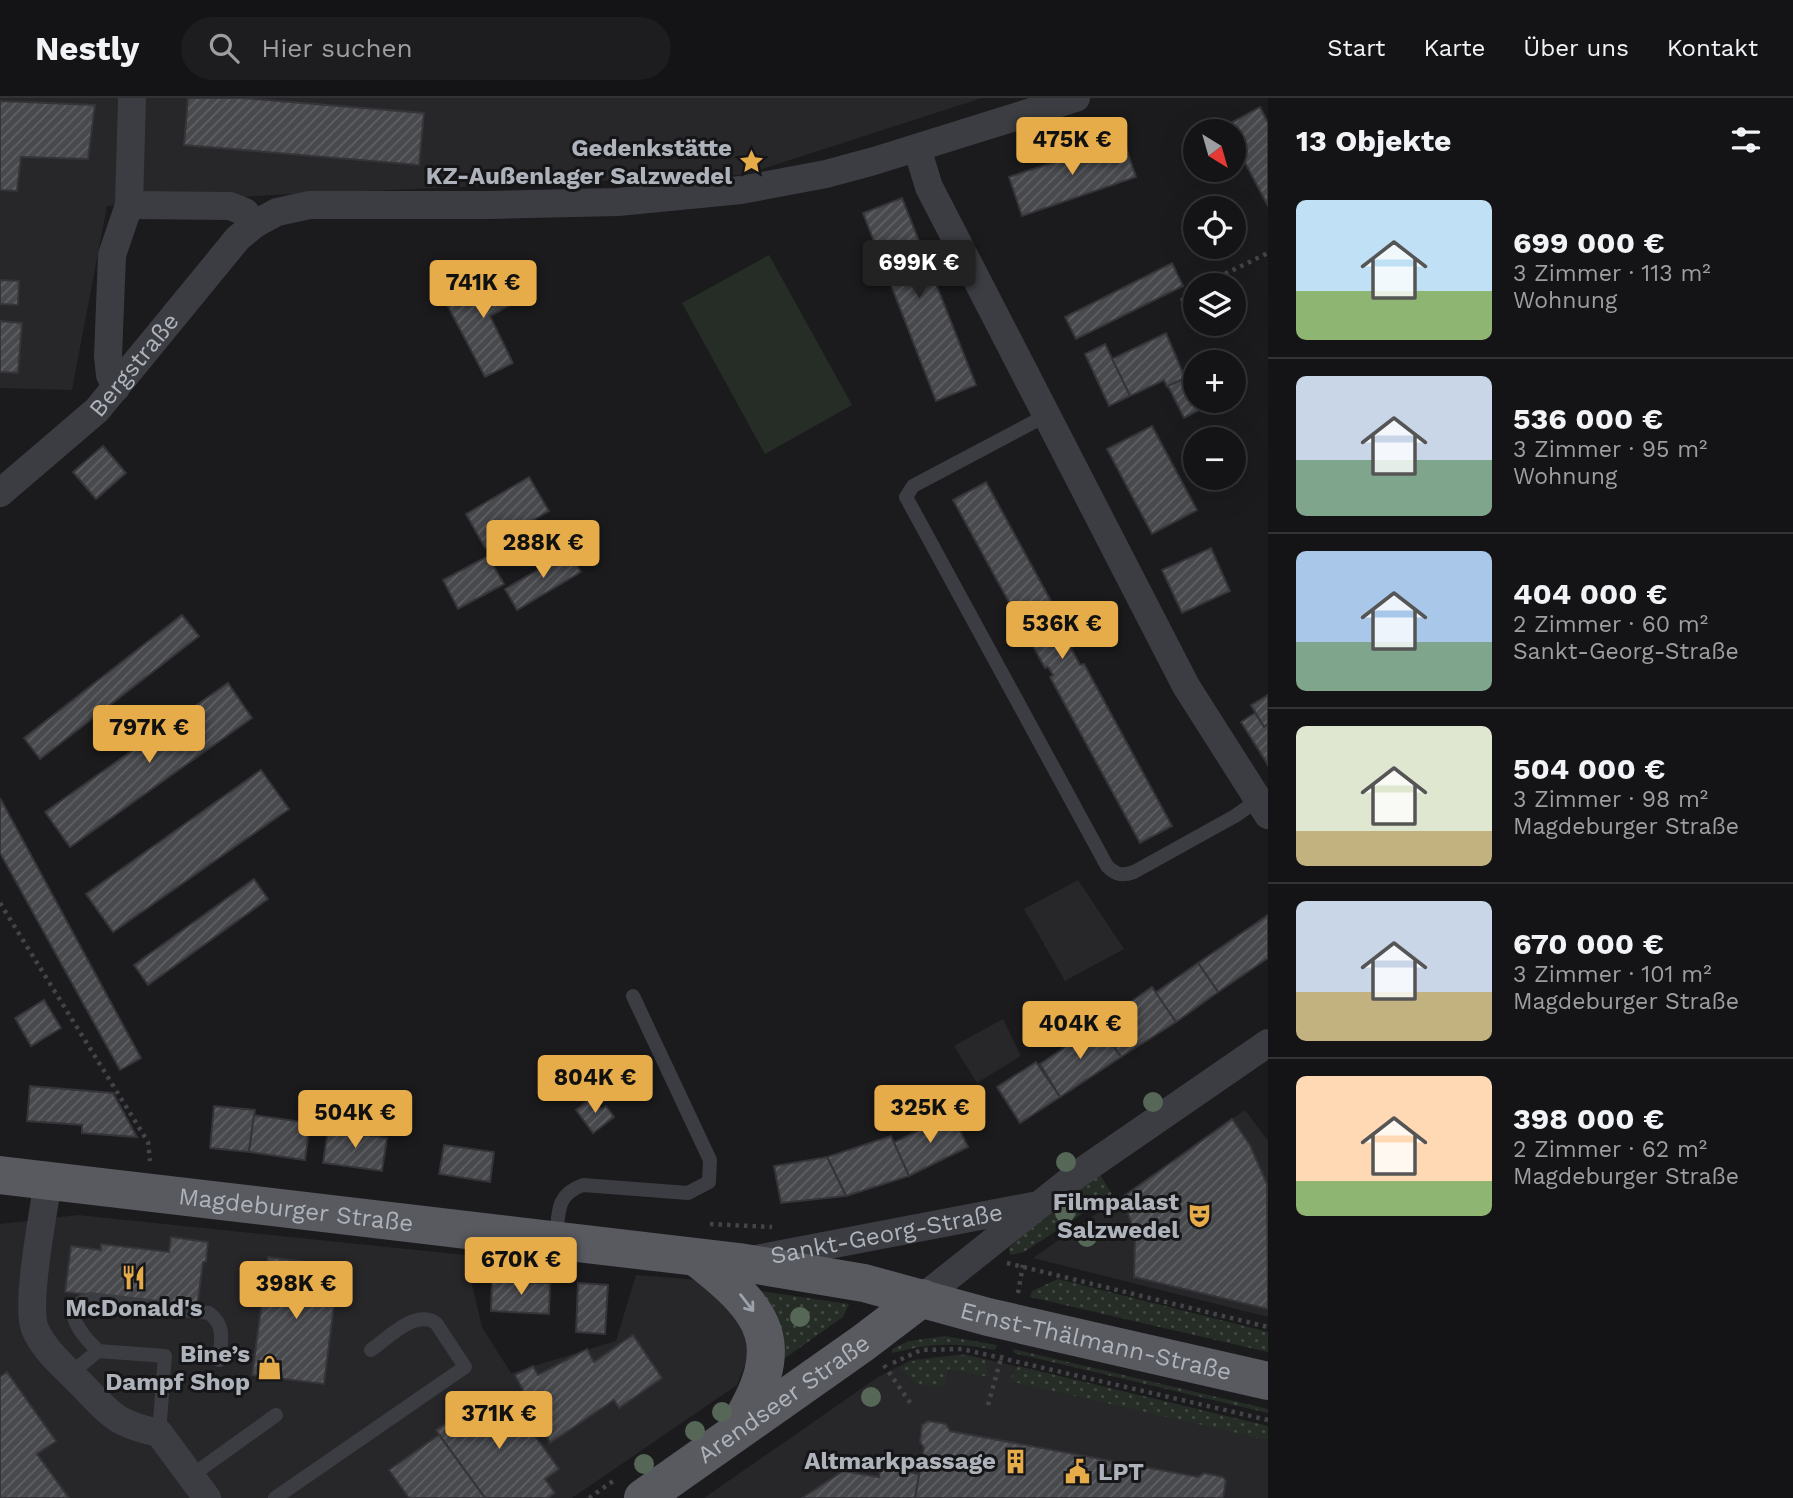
<!DOCTYPE html>
<html lang="de">
<head>
<meta charset="utf-8">
<style>
	:root { --surface:#141416; --page:#1d1d1f; --text:#f1f3f6; --muted:#9d9ea1; --line:#333335; --accent:#e6ac4a }
	body { margin:0; font-family:"Work Sans",sans-serif; background:var(--page); color:var(--text); height:100vh; display:flex; flex-direction:column; font-size:26px; white-space:nowrap }
	* { box-sizing:border-box; margin:0 }
	p { font-size:23px; color:var(--muted) }
	.icon { flex:none; width:38px; height:38px; fill:none; stroke:currentColor; stroke-width:2; stroke-linecap:round; stroke-linejoin:round }
	.map { position:relative; flex:1; overflow:hidden }
	.sheet { display:flex; flex-direction:column; background:var(--surface); width:525px }
	.sheet>* { flex:none }
	.needle { width:46px; rotate:143deg }
	.fabs { position:absolute; left:1183px; top:21px; display:grid; gap:14px }
	.fabs a { display:grid; place-items:center; width:63px; height:63px; border-radius:50%; background:var(--surface); box-shadow:0 7px 28px #0002,0 0 0 2px var(--line); font-size:35px }
	.price { position:absolute; translate:-50% -60px; padding:0 16px; border-radius:7px; background:var(--accent); color:#111; font-size:23px; line-height:46px; filter:drop-shadow(0 2px 4px #0008) }
	.price::after { content:''; position:absolute; left:50%; top:42px; width:21px; height:16px; margin-left:-10px; background:inherit; clip-path:polygon(0 0,100% 0,50% 100%) }
	.price.current { background:#222; color:#fff }
	ul { padding:0; list-style:none }
	li { display:flex; align-items:center; gap:21px; height:175px; padding:0 28px }
	li+li { border-top:2px solid var(--line) }
	li span { display:grid; place-items:center; flex:none; width:196px; height:140px; border-radius:10px; color:#555 }
	li>.icon { margin-inline-start:auto }
	span .icon { width:84px; height:84px; fill:#fffc; stroke-width:1 }
	li b { font-size:30px }
	h2 { display:flex; justify-content:space-between; align-items:center; height:84px; padding:0 28px; font-size:30px }
	header { display:flex; align-items:center; gap:42px; box-sizing:border-box; height:98px; padding:0 35px; background:var(--surface); border-bottom:2px solid var(--line) }
	header strong { font-size:33px }
	nav { display:flex; gap:38px; margin-inline-start:auto; font-size:24px }
	.search { width:490px; height:63px; background:var(--page); display:flex; align-items:center; gap:18px; box-sizing:border-box; padding:0 24px; border-radius:38px; color:var(--muted); font-size:26px }
	main { display:flex; flex:1; min-height:0 }
	.map>svg:first-child { display:block }
</style>
</head>
<body>
<header>
<strong>Nestly</strong>
<div class="search"><svg class="icon" aria-label="search" viewBox="0 0 24 24"><circle cx="10" cy="10" r="6"/><path d="M15 15l6 6"/></svg>Hier suchen</div>
<nav><a>Start</a><a>Karte</a><a>Über uns</a><a>Kontakt</a></nav>
</header>
<main>
<div class="map">
<svg width="1268" height="1400" viewBox="0 0 1268 1400">
	<defs>
		<pattern id="grass-dots" width="8" height="8" patternUnits="userSpaceOnUse" patternTransform="scale(1.75)"><rect width="8" height="8" fill="#252d26"/><path d="M2 2h.1M6 6h.1" fill="none" stroke="#424944" stroke-width="1.8" stroke-linecap="round"/></pattern>
		<pattern id="building-hatch" width="6" height="6" patternUnits="userSpaceOnUse" patternTransform="scale(1.75)"><rect width="6" height="6" fill="#48494d"/><path d="M-1 1l2-2M0 6l6-6M5 7l2-2" fill="none" stroke="#606165"/></pattern>
	</defs>
	<rect width="100%" height="100%" fill="#1b1b1d"/>
	<!-- built -->
	<g fill="#27272a">
		<path d="M0,0H982L743,77L272,97L107,108L72,292L0,290Z"/>
		<path d="M1078,782L1124,851L1065,883L1024,811Z"/>
		<path d="M1003,921L1021,958L977,985L954,948Z"/>
		<path d="M1245,1012L1268,1043V1219L1033,1160Z"/>
		<path d="M78,1117L465,1157L482,1229L511,1275L616,1243L636,1177L700,1182L751,1230L753,1264L745,1267L737,1287L572,1400H0V1126Z"/>
		<path d="M964,1256L1268,1328V1400H704L878,1279L911,1262Z"/>
	</g>
	<!-- grass -->
	<g fill="url(#grass-dots)">
		<path d="M1099,1075L1112,1096L1024,1154L1010,1157L1009,1150L1028,1131Z"/>
		<path d="M1058,1181L1268,1234V1254L1030,1199L1032,1193Z"/>
		<path d="M754,1192L849,1206L843,1219L774,1268Z"/>
		<path d="M945,1238L997,1247L995,1252C954,1244 932,1245 892,1255V1251L909,1243Z"/>
		<path d="M1013,1251L1268,1311V1315L1014,1255Z"/>
		<path d="M964,1257L985,1262L988,1279L948,1271L944,1288L918,1287L900,1270L913,1263Z"/>
		<path d="M1018,1268L1268,1328V1342L1009,1283Z"/>
	</g>
	<!-- green -->
	<path fill="#252d26" d="M769,157L852,307L765,356L682,205Z"/>
	<!-- building -->
	<g fill="url(#building-hatch)" stroke="#353539" stroke-width="2">
		<path d="M188,0H243L424,15L419,67L184,47Z"/>
		<path d="M0,3L95,7L88,61L21,59L17,93L0,92Z"/>
		<path d="M1260,9L1268,25V108L1234,44V33H1228L1225,28Z"/>
		<path d="M1123,41L1136,79L1022,118L1009,79Z"/>
		<path d="M902,100L976,287L936,303L863,115Z"/>
		<path d="M1172,165L1183,188L1076,241L1065,219Z"/>
		<path d="M500,172L516,204L490,218L513,265L485,279L444,201Z"/>
		<path d="M0,182L19,183L18,207L0,206Z"/>
		<path d="M0,223L22,225L18,275L0,274Z"/>
		<path d="M1166,235L1185,280L1167,289L1164,282L1130,298L1112,261Z"/>
		<path d="M1105,246L1130,298L1109,308L1085,256Z"/>
		<path d="M1185,280L1201,311L1184,320L1168,288Z"/>
		<path d="M1152,328L1197,412L1152,436L1107,351Z"/>
		<path d="M103,348L126,375L96,401L73,374Z"/>
		<path d="M529,379L549,413L485,450L466,416Z"/>
		<path d="M986,384L1075,547L1071,550L1080,567L1084,566L1172,728L1140,745L1050,579L1053,577L1048,569L1045,570L953,402Z"/>
		<path d="M1211,450L1230,493L1182,515L1162,472Z"/>
		<path d="M567,451L581,474L517,512L505,491L548,466L546,463Z"/>
		<path d="M488,458L504,486L458,511L443,482Z"/>
		<path d="M182,517L199,538L40,661L24,640Z"/>
		<path d="M228,585L252,620L70,749L45,714Z"/>
		<path d="M1268,597V626L1264,629L1251,607Z"/>
		<path d="M1255,615L1264,629L1268,626V667L1241,624Z"/>
		<path d="M261,672L289,711L113,834L86,796Z"/>
		<path d="M0,700L141,960L120,972L0,755Z"/>
		<path d="M254,781L268,801L148,887L134,867Z"/>
		<path d="M1268,817V860L1218,894L1198,865Z"/>
		<path d="M1198,865L1218,894L1176,924L1155,895Z"/>
		<path d="M1152,889L1176,924L1121,959L1098,927Z"/>
		<path d="M44,902L61,930L31,948L15,920Z"/>
		<path d="M1098,927L1121,959L1060,999L1040,966Z"/>
		<path d="M1036,964L1060,999L1020,1025L997,989Z"/>
		<path d="M30,988L113,995L137,1039L82,1035V1027L27,1023Z"/>
		<path d="M593,999L601,1011L606,1008L614,1019L593,1035L576,1012Z"/>
		<path d="M214,1008L255,1012L249,1054L210,1050Z"/>
		<path d="M952,1016L968,1049L909,1078L893,1045Z"/>
		<path d="M254,1017L310,1025L305,1062L249,1054Z"/>
		<path d="M1232,1021L1250,1047L1267,1086L1268,1211L1134,1179L1135,1138L1123,1099Z"/>
		<path d="M328,1032L387,1040L382,1073L323,1065Z"/>
		<path d="M891,1038L909,1078L846,1098L827,1059Z"/>
		<path d="M444,1047L494,1054L490,1084L439,1076Z"/>
		<path d="M827,1059L846,1098L781,1105L774,1068Z"/>
		<path d="M171,1139L208,1144L206,1164H203L197,1210L65,1194L71,1148L101,1152V1146L169,1154Z"/>
		<path d="M268,1159L339,1168L324,1286L252,1277Z"/>
		<path d="M492,1183L550,1185L549,1216L491,1213Z"/>
		<path d="M578,1185L608,1187L605,1236L576,1234Z"/>
		<path d="M633,1237L662,1280L619,1310L614,1302L550,1345L515,1277L533,1268L538,1277L587,1251L594,1264Z"/>
		<path d="M7,1274L56,1343L37,1356L69,1400H0V1279Z"/>
		<path d="M505,1296L559,1371L545,1381L555,1395L548,1400H485L436,1332L486,1297L492,1305Z"/>
		<path d="M928,1323L946,1326L950,1333L1198,1379L1204,1375L1223,1379L1226,1383L1223,1400H915L924,1350L920,1344L922,1327Z"/>
		<path d="M439,1337L485,1400H409L389,1372Z"/>
		<path d="M881,1369L919,1376L915,1400H802L843,1373L879,1379Z"/>
	</g>
	<g fill="none" stroke-linecap="round" stroke-linejoin="round">
		<!-- path -->
		<g stroke="#424449" stroke-width="4.5" stroke-dasharray="3.5 5" stroke-linecap="butt">
			<path d="M1202,187L1268,155"/>
			<path d="M1181,203L1195,192"/>
			<path d="M0,805L148,1044L150,1063"/>
			<path d="M710,1126L772,1129"/>
			<path d="M1007,1165L1268,1229"/>
			<path d="M1018,1195L1023,1167"/>
			<path d="M893,1265L921,1252L962,1251L1268,1322"/>
			<path d="M884,1267L911,1306"/>
			<path d="M988,1307L1002,1257"/>
			<path d="M589,1400L616,1381"/>
		</g>
		<!-- service -->
		<g stroke="#3c3d42" stroke-width="14">
			<path d="M1045,318L913,388L906,399L1107,768C1116,777 1122,778 1134,774L1235,718L1258,702"/>
			<path d="M556,1141C559,1115 555,1097 583,1087L688,1095L709,1084L710,1062L633,898"/>
			<path d="M98,1253C85,1240 56,1210 89,1201L209,1215C226,1228 221,1243 219,1262"/>
			<path d="M71,1275L98,1253L165,1258L159,1335"/>
			<path d="M191,1378L276,1317"/>
			<path d="M275,1400L465,1269L436,1225C415,1211 388,1240 371,1252"/>
		</g>
		<!-- minor -->
		<g stroke="#3c3d42" stroke-width="28">
			<path d="M917,50L929,89L1186,588L1268,717"/>
			<path d="M129,107L230,108L245,114L255,126"/>
			<path d="M116,290L110,277L108,258L112,157L129,107L132,0"/>
			<path id="s1" d="M0,395L97,312L238,140L255,126L277,114L310,107H490L618,104L741,92L826,76L874,63L1076,0"/>
			<path d="M48,1082C44,1113 25,1206 35,1231C45,1254 67,1271 83,1288C112,1318 117,1326 159,1335L207,1400"/>
			<path id="s2" d="M756,1161L1033,1108"/>
			<path d="M922,1200L1078,1076L1268,945"/>
		</g>
		<!-- primary -->
		<g stroke="#585a60" stroke-width="38">
			<path id="s3" d="M0,1077L739,1164L864,1185L988,1219L1268,1283"/>
			<path d="M697,1160C768,1215 789,1247 737,1330"/>
			<path id="s4" d="M643,1400L863,1245L922,1200"/>
		</g>
	</g>
	<!-- trees -->
	<g fill="#566758">
		<circle cx="1153" cy="1004" r="10"/>
		<circle cx="1066" cy="1064" r="10"/>
		<circle cx="1065" cy="1115" r="10"/>
		<circle cx="1087" cy="1139" r="10"/>
		<circle cx="800" cy="1219" r="10"/>
		<circle cx="871" cy="1299" r="10"/>
		<circle cx="722" cy="1314" r="10"/>
		<circle cx="695" cy="1333" r="10"/>
		<circle cx="644" cy="1366" r="10"/>
	</g>
	<!-- one-way arrows -->
	<defs><path id="oneway-shaft" d="M-6 0H5M1.5-3L5.5 0L1.5 3" fill="none" stroke-width="1.6" stroke-linecap="round" stroke-linejoin="round" transform="scale(1.75)"/></defs>
	<use stroke="#9da1a9" href="#oneway-shaft" transform="translate(747 1205) rotate(52)"/>
	<!-- icons -->
	<defs>
		<symbol id="sight-bare" viewBox="-9 -9 18 18"><path d="M0-6L1.8-2.2L6-1.7L2.9 1.2L3.7 5.4L0 3.3L-3.7 5.4L-2.9 1.2L-6-1.7L-1.8-2.2Z" fill="#e6ac4a" stroke="#161618" stroke-width="2.5" paint-order="stroke"/></symbol>
		<symbol id="theatre-bare" viewBox="-9 -9 18 18"><path d="M-5-5.5Q0-4 5-5.5V0Q5 5 0 6Q-5 5-5 0ZM-3.3-2.5H-1v1.5H-3.3ZM1-2.5H3.3v1.5H1ZM-2.8 1Q0 5.5 2.8 1Z" fill="#e6ac4a" stroke="#161618" stroke-width="2.5" paint-order="stroke"/></symbol>
		<symbol id="restaurant-bare" viewBox="-9 -9 18 18"><path d="M-5-6h1v4h1v-4h1v4h1v-4h1v5L-1.5 .5V6h-2V.5L-5-1ZM5-6V6H3V1.5H1.5Q1.5-4 5-6Z" fill="#e6ac4a" stroke="#161618" stroke-width="2.5" paint-order="stroke"/></symbol>
		<symbol id="shop-bare" viewBox="-9 -9 18 18"><path d="M-5-2.5h2.3a2.7 3.5 0 0 1 5.4 0H5L5.5 6h-11ZM-1.5-2.5h3a1.5 2.3 0 0 0-3 0Z" fill="#e6ac4a" stroke="#161618" stroke-width="2.5" paint-order="stroke"/></symbol>
		<symbol id="building-bare" viewBox="-9 -9 18 18"><path d="M-4-6H4V6H1V3H-1V6H-4ZM-2.5-4.3h1.7v1.8h-1.7ZM.8-4.3h1.7v1.8H.8ZM-2.5-1h1.7V.8h-1.7ZM.8-1h1.7V.8H.8Z" fill="#e6ac4a" stroke="#161618" stroke-width="2.5" paint-order="stroke"/></symbol>
		<symbol id="civic-bare" viewBox="-9 -9 18 18"><path d="M-.6-6.5H3V-4.5H.6V-3L4-1V1h2V6H-6V1h2V-1L-.6-3ZM-1.2 2.5V6h2.4V2.5Z" fill="#e6ac4a" stroke="#161618" stroke-width="2.5" paint-order="stroke"/></symbol>
	</defs>
	<g fill-rule="evenodd">
		<use href="#sight-bare" x="734" y="46" width="35" height="35"/>
		<use href="#theatre-bare" x="1182" y="1100" width="35" height="35"/>
		<use href="#restaurant-bare" x="116" y="1162" width="35" height="35"/>
		<use href="#shop-bare" x="252" y="1252" width="35" height="35"/>
		<use href="#building-bare" x="998" y="1346" width="35" height="35"/>
		<use href="#civic-bare" x="1060" y="1356" width="35" height="35"/>
	</g>
	<g text-anchor="middle" stroke-width="6" stroke-linejoin="round" paint-order="stroke">
		<!-- poi labels -->
		<g font-size="24" font-weight="bold" fill="#aeb3bb" stroke="#161618" text-anchor="end">
			<text x="732" y="58">Gedenkstätte<tspan x="732" dy="28">KZ-Außenlager Salzwedel</tspan></text>
			<text x="1179" y="1112">Filmpalast<tspan x="1179" dy="28">Salzwedel</tspan></text>
			<text x="134" y="1218" text-anchor="middle">McDonald's</text>
			<text x="250" y="1264">Bine’s<tspan x="250" dy="28">Dampf Shop</tspan></text>
			<text x="996" y="1371">Altmarkpassage</text>
			<text x="1098" y="1382" text-anchor="start">LPT</text>
		</g>
		<!-- street labels -->
		<g font-size="24" fill="#aeb3bb" stroke="#161618">
			<text dy="8" stroke="none"><textPath href="#s1" startOffset="186">Bergstraße</textPath></text>
			<text dy="8" stroke="none"><textPath href="#s3" startOffset="298">Magdeburger Straße</textPath></text>
			<text dy="8" stroke="none"><textPath href="#s2" startOffset="133">Sankt-Georg-Straße</textPath></text>
			<text dy="8" stroke="none"><textPath href="#s3" startOffset="1110">Ernst-Thälmann-Straße</textPath></text>
			<text dy="8" stroke="none"><textPath href="#s4" startOffset="172">Arendseer Straße</textPath></text>
		</g>
	</g>
</svg>
<div class="fabs">
<a><svg class="needle" viewBox="-14 -14 28 28"><path d="M0-13l5 13h-10z" fill="#e53935"/><path d="M0 13l5-13h-10z" fill="#9d9ea1"/></svg></a>
<a><svg class="icon" aria-label="locate" viewBox="0 0 24 24"><circle cx="12" cy="12" r="6"/><path d="M12 2v4M12 18v4M2 12h4M18 12h4"/></svg></a>
<a><svg class="icon" aria-label="layers" viewBox="0 0 24 24"><path d="M12 4l9 5-9 5-9-5zM3 14l9 5 9-5"/></svg></a>
<a>+</a>
<a>−</a>
</div>
<b class="price" style="left:1072px;top:79px">475K €</b>
<b class="price current" style="left:919px;top:202px">699K €</b>
<b class="price" style="left:483px;top:222px">741K €</b>
<b class="price" style="left:543px;top:482px">288K €</b>
<b class="price" style="left:1062px;top:563px">536K €</b>
<b class="price" style="left:149px;top:667px">797K €</b>
<b class="price" style="left:1080px;top:963px">404K €</b>
<b class="price" style="left:595px;top:1017px">804K €</b>
<b class="price" style="left:930px;top:1047px">325K €</b>
<b class="price" style="left:355px;top:1052px">504K €</b>
<b class="price" style="left:521px;top:1199px">670K €</b>
<b class="price" style="left:296px;top:1223px">398K €</b>
<b class="price" style="left:499px;top:1353px">371K €</b>
</div>
<section class="sheet">
<h2>13 Objekte<svg class="icon" aria-label="filters" viewBox="0 0 24 24"><path d="M4 7h16M4 17h16"/><circle cx="9" cy="7" r="2"/><circle cx="15" cy="17" r="2"/></svg></h2>
<ul>
<li><span style="background:linear-gradient(#bfe0f5 65%,#8fb573 0)"><svg class="icon" aria-label="home" viewBox="0 0 24 24"><path d="M3 11l9-7 9 7M6 9v11h12V9"/></svg></span><div><b>699 000 €</b><p>3 Zimmer · 113 m²</p><p>Wohnung</p></div></li>
<li><span style="background:linear-gradient(#c9d6e8 60%,#7fa58c 0)"><svg class="icon" aria-label="home" viewBox="0 0 24 24"><path d="M3 11l9-7 9 7M6 9v11h12V9"/></svg></span><div><b>536 000 €</b><p>3 Zimmer · 95 m²</p><p>Wohnung</p></div></li>
<li><span style="background:linear-gradient(#a9c7e8 65%,#7fa58c 0)"><svg class="icon" aria-label="home" viewBox="0 0 24 24"><path d="M3 11l9-7 9 7M6 9v11h12V9"/></svg></span><div><b>404 000 €</b><p>2 Zimmer · 60 m²</p><p>Sankt-Georg-Straße</p></div></li>
<li><span style="background:linear-gradient(#dfe7d0 75%,#c2b280 0)"><svg class="icon" aria-label="home" viewBox="0 0 24 24"><path d="M3 11l9-7 9 7M6 9v11h12V9"/></svg></span><div><b>504 000 €</b><p>3 Zimmer · 98 m²</p><p>Magdeburger Straße</p></div></li>
<li><span style="background:linear-gradient(#c9d6e8 65%,#c2b280 0)"><svg class="icon" aria-label="home" viewBox="0 0 24 24"><path d="M3 11l9-7 9 7M6 9v11h12V9"/></svg></span><div><b>670 000 €</b><p>3 Zimmer · 101 m²</p><p>Magdeburger Straße</p></div></li>
<li><span style="background:linear-gradient(#ffd9b3 75%,#8fb573 0)"><svg class="icon" aria-label="home" viewBox="0 0 24 24"><path d="M3 11l9-7 9 7M6 9v11h12V9"/></svg></span><div><b>398 000 €</b><p>2 Zimmer · 62 m²</p><p>Magdeburger Straße</p></div></li>
</ul>
</section>
</main>
</body>
</html>
